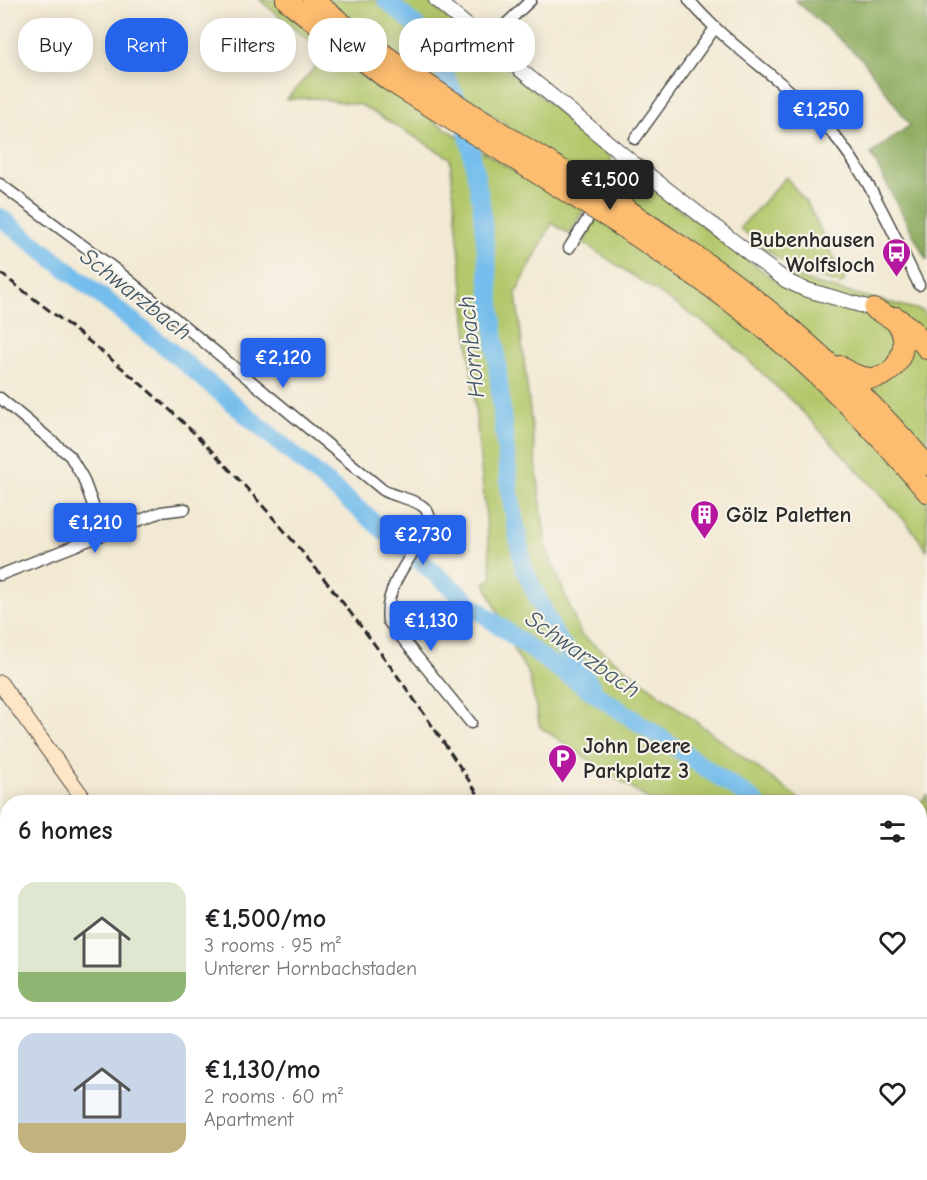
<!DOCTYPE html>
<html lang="en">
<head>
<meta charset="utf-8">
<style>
	:root { --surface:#fff; --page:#f2f2f2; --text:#202124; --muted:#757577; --line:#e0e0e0; --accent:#2563eb }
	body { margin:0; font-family:"Comic Neue",sans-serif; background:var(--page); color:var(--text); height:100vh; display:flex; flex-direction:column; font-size:22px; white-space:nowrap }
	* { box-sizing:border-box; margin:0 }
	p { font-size:20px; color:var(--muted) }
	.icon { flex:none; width:33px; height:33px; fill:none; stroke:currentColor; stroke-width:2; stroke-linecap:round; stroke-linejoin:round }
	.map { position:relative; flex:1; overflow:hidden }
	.panel { position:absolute; left:0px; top:795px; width:927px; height:386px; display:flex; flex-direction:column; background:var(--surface); border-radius:24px 24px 0 0; box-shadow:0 3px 15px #0003 }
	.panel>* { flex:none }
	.hud { position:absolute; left:18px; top:18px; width:600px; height:54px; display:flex; gap:12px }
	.price { position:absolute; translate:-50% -51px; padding:0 14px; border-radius:6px; background:var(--accent); color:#fff; font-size:20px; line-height:39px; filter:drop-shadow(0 2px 3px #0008) }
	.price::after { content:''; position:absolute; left:50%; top:36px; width:18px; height:14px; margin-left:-9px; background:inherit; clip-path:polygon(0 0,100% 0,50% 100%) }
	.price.selected { background:#222; color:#fff }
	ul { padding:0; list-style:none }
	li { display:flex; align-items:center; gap:18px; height:150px; padding:0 18px }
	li+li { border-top:2px solid var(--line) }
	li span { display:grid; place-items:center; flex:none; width:168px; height:120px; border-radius:18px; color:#555 }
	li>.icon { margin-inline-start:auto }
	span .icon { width:72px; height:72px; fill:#fffc; stroke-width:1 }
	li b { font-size:26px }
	h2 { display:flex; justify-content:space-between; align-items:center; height:72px; padding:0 18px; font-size:26px }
	.chip { padding:0 21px; border-radius:24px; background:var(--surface); box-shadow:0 3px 15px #0003; font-size:21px; line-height:54px }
	.chip.selected { background:var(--accent); color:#fff }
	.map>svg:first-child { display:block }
</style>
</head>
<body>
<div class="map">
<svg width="927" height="1180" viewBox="0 0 927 1180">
	<rect width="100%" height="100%" fill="#f7f3e8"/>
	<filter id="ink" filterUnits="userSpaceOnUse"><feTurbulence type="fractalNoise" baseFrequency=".0167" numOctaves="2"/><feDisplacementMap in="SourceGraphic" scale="12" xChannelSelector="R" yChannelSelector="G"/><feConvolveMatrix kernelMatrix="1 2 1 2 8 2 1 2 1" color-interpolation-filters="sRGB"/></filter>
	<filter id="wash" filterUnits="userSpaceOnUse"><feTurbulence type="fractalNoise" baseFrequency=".008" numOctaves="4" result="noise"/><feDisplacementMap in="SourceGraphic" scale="24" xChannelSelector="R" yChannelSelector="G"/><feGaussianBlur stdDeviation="1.35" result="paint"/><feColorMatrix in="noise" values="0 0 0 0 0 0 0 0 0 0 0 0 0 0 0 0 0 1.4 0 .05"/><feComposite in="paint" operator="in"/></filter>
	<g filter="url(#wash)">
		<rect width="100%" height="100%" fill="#f2e9d3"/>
		<!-- green -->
		<g fill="#b3c86c" stroke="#6f7a4c" stroke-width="1.5" fill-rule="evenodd">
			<path d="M260,0H426L608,153L611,160L609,169L569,234L552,223L516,293L546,547L581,635L803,802H652L540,727L529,675L516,654L485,583L492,578L450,158L361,105L315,98L287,99L326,55ZM429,76L507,125L516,172L432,120Z"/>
			<path d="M628,175L638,178L783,286L791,274L815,284L923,311L927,318V550L908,524L799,408L722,335L584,243L594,220L621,179Z"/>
			<path d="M786,177L808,205L845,280L841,284C794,272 776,259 740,228Z"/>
			<path d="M927,795V1103L920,1091V803Z"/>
		</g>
		<!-- forest -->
		<path fill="#8eac60" stroke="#5c6c46" stroke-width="1.5" d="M795,0H927V261L871,154L910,125L862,59Z"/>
		<!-- water -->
		<path fill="#74bdec" stroke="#50748c" stroke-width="1.5" d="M927,857V890L920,882C919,872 918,863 927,857Z"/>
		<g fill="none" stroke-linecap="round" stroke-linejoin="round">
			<!-- river -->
			<g stroke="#74bdec" stroke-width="18">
				<path d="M386,0L416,26L433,48L464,115L481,202L510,493L523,566L555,635L592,687"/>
				<path d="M0,217L167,348L483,614L550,663L756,802"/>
				<path d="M920,927L927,933"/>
			</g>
		</g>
	</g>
	<g filter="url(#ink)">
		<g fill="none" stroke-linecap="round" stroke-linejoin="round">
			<defs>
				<g id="minor">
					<path d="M689,0C724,42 772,72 812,111C863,160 888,223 919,285"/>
					<path d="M487,42L531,0"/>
					<path d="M635,139L715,28"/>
					<path d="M0,184L119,272L383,490C401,501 434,498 430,527C413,554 383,588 388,621L471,723"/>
					<path d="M569,248L627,158"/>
					<path d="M0,398L70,456L83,478L104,535"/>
					<path d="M0,575L161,512L185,509"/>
					<path d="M0,905L8,916"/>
					<path d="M0,1116L8,1127"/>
					<path d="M31,1180L40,1173"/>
				</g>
				<path id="tertiary" d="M436,0L627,158L754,257L787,281L804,289L874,309"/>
				<g id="secondary">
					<path d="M0,683L86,802"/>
					<path d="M340,1173L344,1180"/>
				</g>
				<g id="motorway">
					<path d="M286,0L388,80L573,196"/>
					<path d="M313,0C397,69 489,126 582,182"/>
					<path d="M624,207C660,233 698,256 734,283C804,336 870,399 927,465"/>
					<path d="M615,222C663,254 711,285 756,322C819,372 875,430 927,492"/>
					<path d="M896,317L912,329L927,349"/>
					<path d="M840,366C850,372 859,378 871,378C896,378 912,346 898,325C893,317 882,314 874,309"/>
				</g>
			</defs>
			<!-- minor casing -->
			<use href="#minor" stroke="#494844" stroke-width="13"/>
			<!-- tertiary casing -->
			<use href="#tertiary" stroke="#494844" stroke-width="16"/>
			<!-- secondary casing -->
			<use href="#secondary" stroke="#494844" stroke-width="17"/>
			<!-- motorway casing -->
			<use href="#motorway" stroke="#494844" stroke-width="22"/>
			<!-- minor -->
			<use href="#minor" stroke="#fff" stroke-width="10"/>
			<!-- tertiary -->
			<use href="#tertiary" stroke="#fff" stroke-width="14"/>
			<!-- secondary -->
			<use href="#secondary" stroke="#fee5c5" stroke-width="15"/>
			<!-- motorway -->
			<use href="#motorway" stroke="#fcbd6f" stroke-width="20"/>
			<!-- rail -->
			<g stroke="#2b2b2b" stroke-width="3" stroke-dasharray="9 4.5" stroke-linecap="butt">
				<path d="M0,273C66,323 137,376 196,435C307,546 398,671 483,802"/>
				<path d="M649,1173L651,1180"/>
			</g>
			<defs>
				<g id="motorway-bridge">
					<path d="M582,182L624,207"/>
					<path d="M573,196L615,222"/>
				</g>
			</defs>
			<!-- motorway-bridge casing -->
			<use href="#motorway-bridge" stroke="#494844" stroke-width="22" stroke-linecap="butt"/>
			<!-- motorway-bridge -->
			<use href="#motorway-bridge" stroke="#fcbd6f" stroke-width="20"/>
		</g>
	</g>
	<!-- icons -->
	<defs>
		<symbol id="bus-pin" viewBox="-11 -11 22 30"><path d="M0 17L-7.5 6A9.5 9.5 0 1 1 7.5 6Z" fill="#b5179e" stroke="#f7f3e8"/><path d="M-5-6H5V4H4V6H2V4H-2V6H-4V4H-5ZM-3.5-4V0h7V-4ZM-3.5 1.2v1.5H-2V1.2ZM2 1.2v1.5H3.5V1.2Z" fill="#fff"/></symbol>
		<symbol id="building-pin" viewBox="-11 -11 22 30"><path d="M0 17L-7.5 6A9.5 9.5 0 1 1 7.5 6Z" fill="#b5179e" stroke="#f7f3e8"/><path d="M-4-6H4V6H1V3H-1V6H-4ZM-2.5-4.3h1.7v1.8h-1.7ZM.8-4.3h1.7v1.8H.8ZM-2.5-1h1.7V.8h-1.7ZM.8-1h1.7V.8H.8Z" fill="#fff"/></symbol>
		<symbol id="parking-pin" viewBox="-11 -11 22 30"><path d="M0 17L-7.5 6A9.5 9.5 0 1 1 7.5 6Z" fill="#b5179e" stroke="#f7f3e8"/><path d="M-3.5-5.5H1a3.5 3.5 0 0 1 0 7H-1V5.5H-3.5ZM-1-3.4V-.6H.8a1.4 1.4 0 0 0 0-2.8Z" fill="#fff"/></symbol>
	</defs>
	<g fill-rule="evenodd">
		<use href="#bus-pin" x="880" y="236" width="33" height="45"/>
		<use href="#building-pin" x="688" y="498" width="33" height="45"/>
		<use href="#parking-pin" x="546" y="742" width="33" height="45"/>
	</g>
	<g text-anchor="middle" stroke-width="4.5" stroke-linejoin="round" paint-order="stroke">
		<!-- poi labels -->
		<g font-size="22" font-weight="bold" fill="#2b2b2b" stroke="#f7f3e8" text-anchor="start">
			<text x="875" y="247" text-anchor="end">Bubenhausen<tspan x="875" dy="25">Wolfsloch</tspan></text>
			<text x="726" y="522">Gölz Paletten</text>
			<text x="583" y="753">John Deere<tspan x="583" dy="25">Parkplatz 3</tspan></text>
		</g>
		<!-- water labels -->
		<g font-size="24" font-style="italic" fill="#415765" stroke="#f7f3e8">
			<text transform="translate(136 294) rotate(38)" y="8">Schwarzbach</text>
			<text transform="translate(471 347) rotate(-96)" y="8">Hornbach</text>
			<text transform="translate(583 654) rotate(35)" y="8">Schwarzbach</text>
		</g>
	</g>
</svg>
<b class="price" style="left:821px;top:141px">€1,250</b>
<b class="price selected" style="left:610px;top:211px">€1,500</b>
<b class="price" style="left:283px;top:389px">€2,120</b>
<b class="price" style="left:95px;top:554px">€1,210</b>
<b class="price" style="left:423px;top:566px">€2,730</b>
<b class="price" style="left:431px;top:652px">€1,130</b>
<div class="hud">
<a class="chip">Buy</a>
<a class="chip selected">Rent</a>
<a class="chip">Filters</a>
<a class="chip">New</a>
<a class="chip">Apartment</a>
</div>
<section class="panel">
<h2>6 homes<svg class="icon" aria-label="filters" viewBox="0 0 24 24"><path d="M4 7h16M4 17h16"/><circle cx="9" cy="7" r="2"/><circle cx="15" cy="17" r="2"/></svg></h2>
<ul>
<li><span style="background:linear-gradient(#dfe7d0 75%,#8fb573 0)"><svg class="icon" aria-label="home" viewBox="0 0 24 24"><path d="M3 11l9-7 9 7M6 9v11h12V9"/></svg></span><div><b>€1,500/mo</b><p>3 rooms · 95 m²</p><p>Unterer Hornbachstaden</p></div><svg class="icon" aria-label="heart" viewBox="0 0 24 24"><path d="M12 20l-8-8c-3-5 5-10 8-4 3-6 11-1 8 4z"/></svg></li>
<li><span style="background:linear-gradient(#c9d6e8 75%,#c2b280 0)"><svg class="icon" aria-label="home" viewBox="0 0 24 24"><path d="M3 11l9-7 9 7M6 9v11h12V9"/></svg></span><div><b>€1,130/mo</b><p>2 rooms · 60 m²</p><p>Apartment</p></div><svg class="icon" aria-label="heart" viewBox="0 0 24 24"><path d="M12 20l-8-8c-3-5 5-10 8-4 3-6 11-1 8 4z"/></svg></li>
</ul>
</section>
</div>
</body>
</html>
